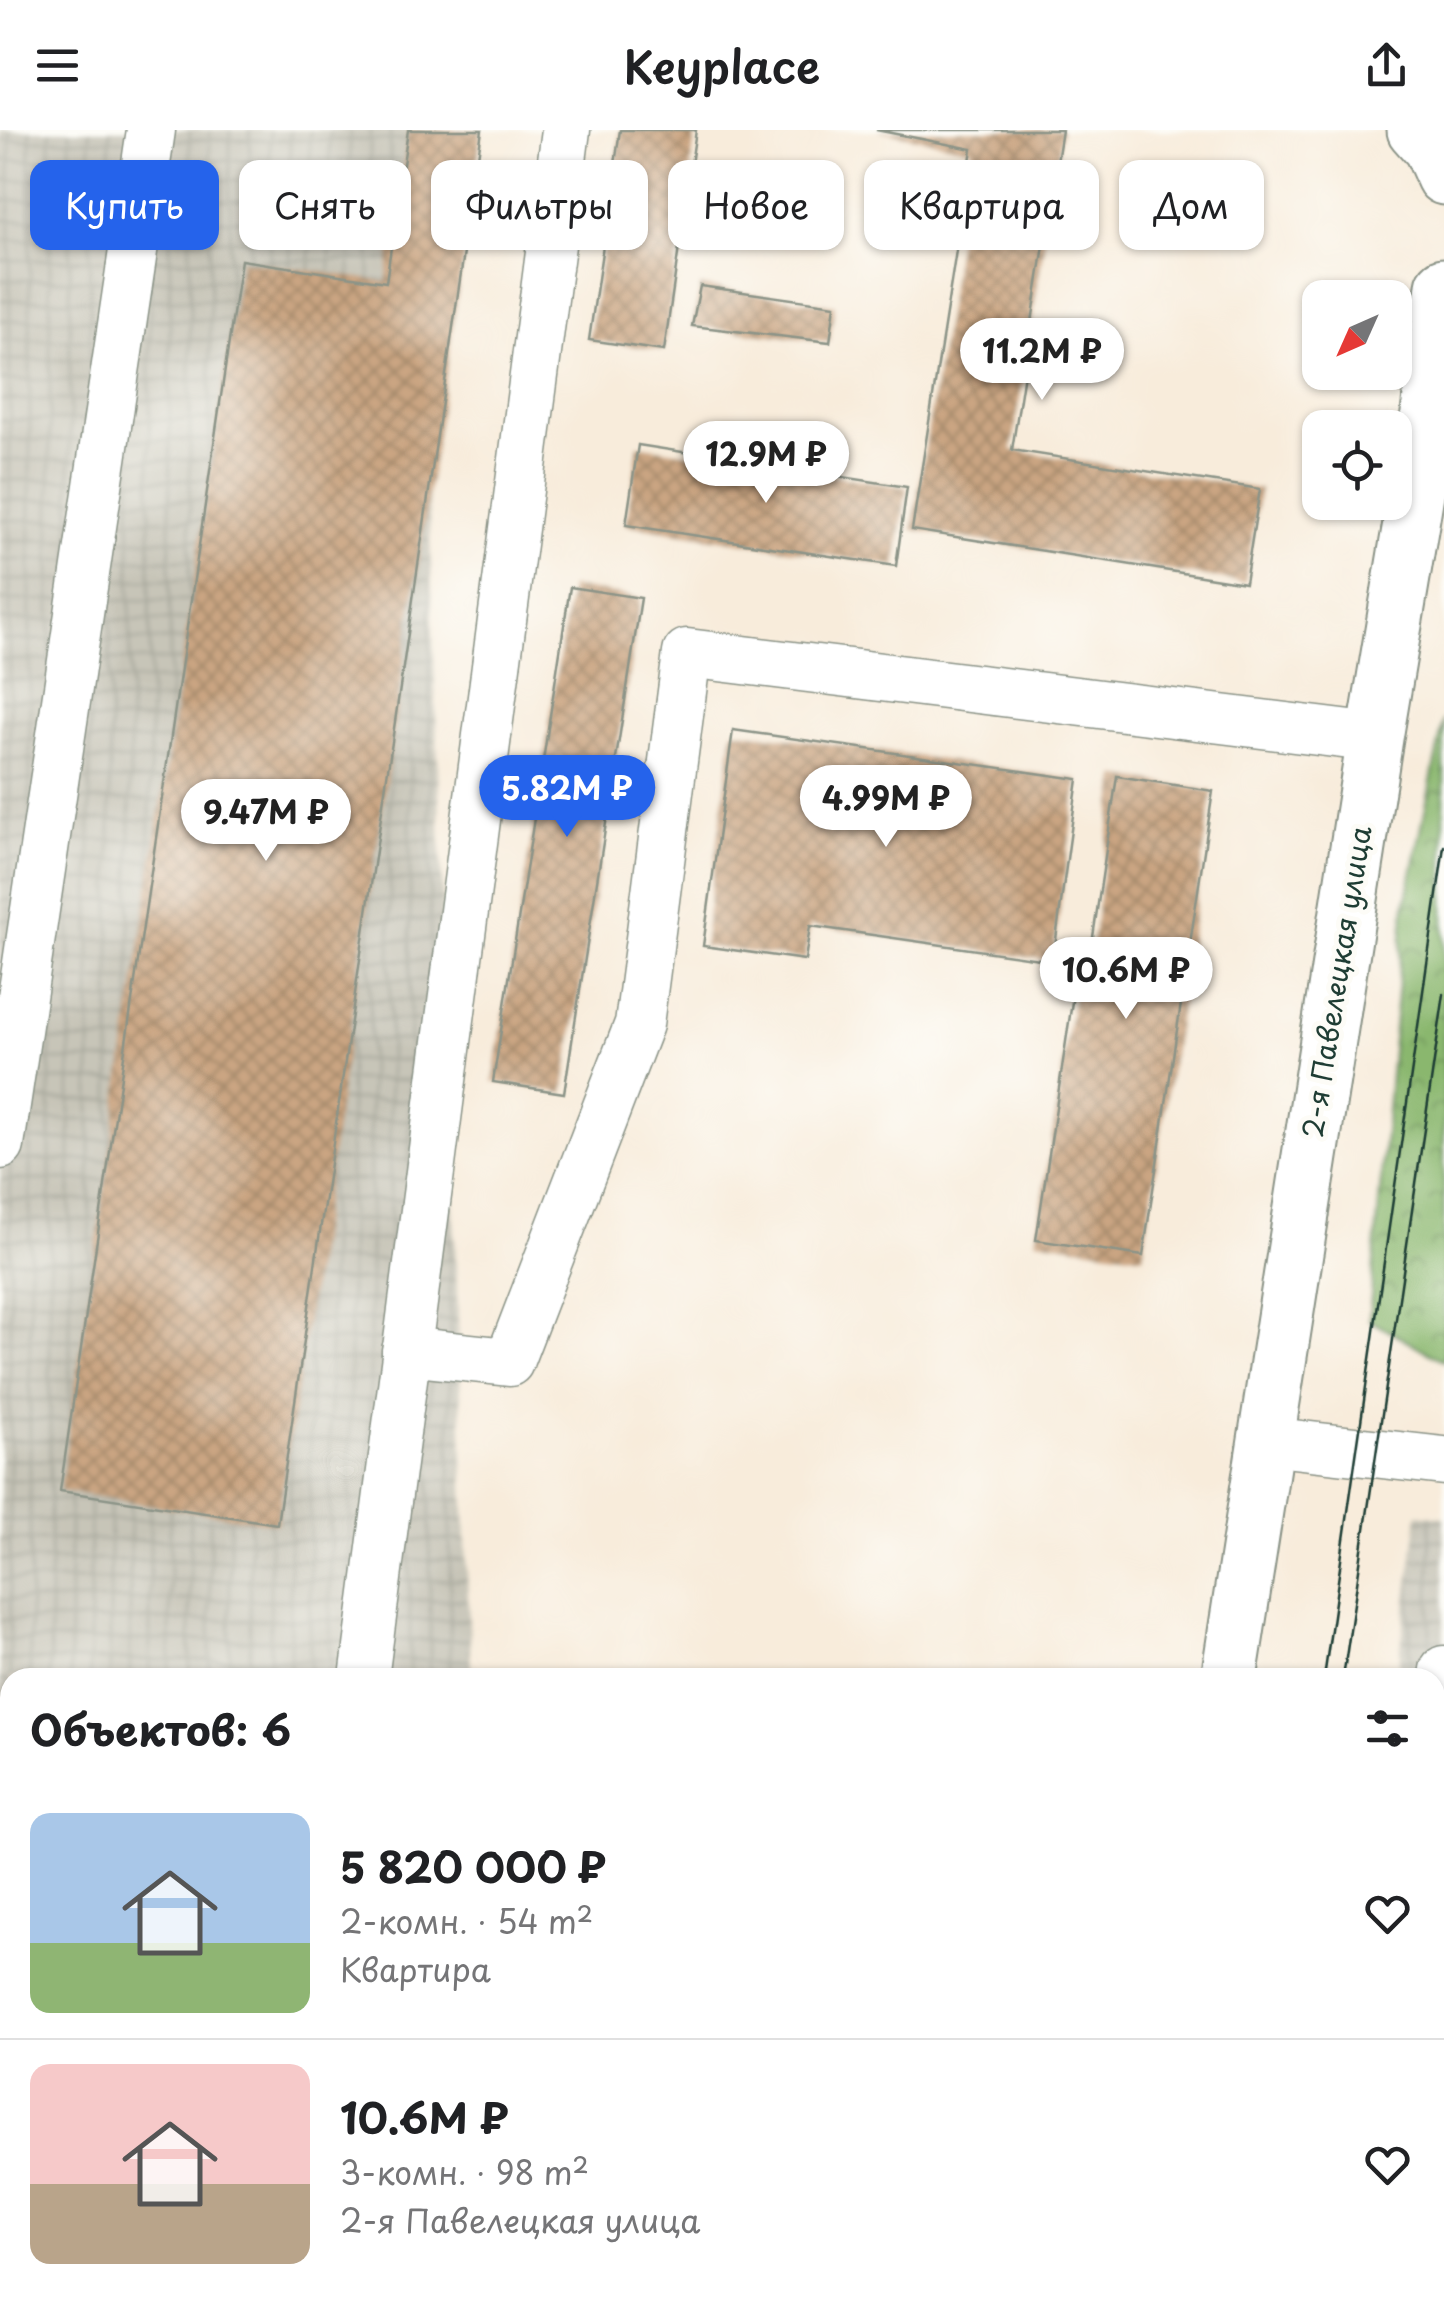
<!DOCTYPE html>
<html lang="ru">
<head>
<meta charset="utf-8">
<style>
	:root { --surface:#fff; --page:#f2f2f2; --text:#202124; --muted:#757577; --line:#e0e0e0; --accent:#2563eb }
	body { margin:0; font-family:"Playpen Sans",sans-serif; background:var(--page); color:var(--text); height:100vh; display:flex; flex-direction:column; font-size:38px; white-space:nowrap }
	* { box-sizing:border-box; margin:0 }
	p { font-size:32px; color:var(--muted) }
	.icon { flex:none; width:55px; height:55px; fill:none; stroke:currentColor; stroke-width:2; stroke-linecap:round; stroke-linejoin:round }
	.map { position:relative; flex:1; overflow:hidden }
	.panel { position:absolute; left:0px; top:1538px; width:1445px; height:642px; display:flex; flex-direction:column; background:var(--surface); border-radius:30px 30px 0 0; box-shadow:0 2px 8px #0004 }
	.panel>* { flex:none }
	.guide { position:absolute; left:30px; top:30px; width:1385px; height:90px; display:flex; gap:20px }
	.needle { width:65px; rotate:225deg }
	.fabs { position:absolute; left:1302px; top:150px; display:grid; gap:20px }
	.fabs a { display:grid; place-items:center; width:110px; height:110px; border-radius:20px; background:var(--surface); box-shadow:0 2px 8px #0004; font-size:50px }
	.price { position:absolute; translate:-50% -85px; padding:0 22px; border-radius:35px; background:#fff; color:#222; font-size:32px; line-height:65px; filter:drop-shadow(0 2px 5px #0008) }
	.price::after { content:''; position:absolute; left:50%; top:60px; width:30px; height:22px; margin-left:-15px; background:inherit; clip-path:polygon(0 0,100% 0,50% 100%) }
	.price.selected { background:var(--accent); color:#fff }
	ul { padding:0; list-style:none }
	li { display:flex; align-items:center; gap:30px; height:250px; padding:0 30px }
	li+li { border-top:2px solid var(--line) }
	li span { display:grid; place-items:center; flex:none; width:280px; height:200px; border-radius:20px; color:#555 }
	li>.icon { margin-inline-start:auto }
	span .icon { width:120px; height:120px; fill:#fffc; stroke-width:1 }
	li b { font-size:42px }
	h2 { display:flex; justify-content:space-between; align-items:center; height:120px; padding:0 30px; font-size:42px }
	.pill { padding:0 35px; border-radius:20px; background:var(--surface); box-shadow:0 2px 8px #0004; font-size:35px; line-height:90px }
	.pill.selected { background:var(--accent); color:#fff }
	header { display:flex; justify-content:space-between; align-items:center; height:130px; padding:0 30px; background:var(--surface); font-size:45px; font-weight:600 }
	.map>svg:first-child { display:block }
</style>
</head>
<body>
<header><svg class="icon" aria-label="menu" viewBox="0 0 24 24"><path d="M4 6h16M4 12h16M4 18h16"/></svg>Keyplace<svg class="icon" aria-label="share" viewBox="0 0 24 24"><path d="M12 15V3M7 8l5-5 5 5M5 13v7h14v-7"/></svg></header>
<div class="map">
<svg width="1444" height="2178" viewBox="0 0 1444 2178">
	<defs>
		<pattern id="industrial-grid" width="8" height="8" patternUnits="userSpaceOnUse" patternTransform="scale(2.5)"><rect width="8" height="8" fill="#c7c5b8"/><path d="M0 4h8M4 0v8" fill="none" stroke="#aaaa9f"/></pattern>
		<pattern id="forest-crowns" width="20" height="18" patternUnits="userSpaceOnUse" patternTransform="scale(2.5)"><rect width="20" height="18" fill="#8ab76e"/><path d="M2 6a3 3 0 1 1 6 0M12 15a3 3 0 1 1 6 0" fill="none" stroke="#70965b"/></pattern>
		<pattern id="building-cross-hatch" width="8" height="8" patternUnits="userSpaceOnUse" patternTransform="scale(2.5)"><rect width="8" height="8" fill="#caa582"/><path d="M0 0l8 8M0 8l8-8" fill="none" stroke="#a3886b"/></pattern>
	</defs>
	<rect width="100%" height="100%" fill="#fdfcf7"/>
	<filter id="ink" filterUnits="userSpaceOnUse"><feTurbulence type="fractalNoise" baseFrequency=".01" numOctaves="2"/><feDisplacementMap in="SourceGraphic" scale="20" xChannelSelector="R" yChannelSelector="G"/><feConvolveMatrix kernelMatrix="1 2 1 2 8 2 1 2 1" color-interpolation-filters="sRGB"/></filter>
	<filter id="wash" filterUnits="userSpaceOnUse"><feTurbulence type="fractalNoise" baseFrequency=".0048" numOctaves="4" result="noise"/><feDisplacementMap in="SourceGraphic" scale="40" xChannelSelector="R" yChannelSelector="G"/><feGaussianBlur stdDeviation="2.25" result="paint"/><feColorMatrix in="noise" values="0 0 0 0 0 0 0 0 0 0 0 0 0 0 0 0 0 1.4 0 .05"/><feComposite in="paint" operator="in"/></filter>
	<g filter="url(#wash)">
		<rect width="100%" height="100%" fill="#f8ecdb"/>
		<!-- industrial -->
		<g fill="url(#industrial-grid)">
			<path d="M0,0H415L471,1547L10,1548V2170H793L792,2178H0Z"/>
			<path d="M1418,1384L1444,1387V2016L1435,2025V1548H1397Z"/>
		</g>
		<!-- forest -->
		<path fill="url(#forest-crowns)" stroke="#547a51" stroke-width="2.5" d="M1444,589V1231L1369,1190L1404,782Z"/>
		<g id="blocks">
			<!-- building -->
			<g fill="url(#building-cross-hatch)">
				<path d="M408,0H482L277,1394L60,1361L241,130L386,152Z"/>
				<path d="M620,0H696L664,221L589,210Z"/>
				<path d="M876,0H1062L1012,320L1260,359L1245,453L912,400L972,19Z"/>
				<path d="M700,156L835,175L830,212L692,196Z"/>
				<path d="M638,315L907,357L896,436L626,395Z"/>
				<path d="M570,457L641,468L564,963L493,952Z"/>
				<path d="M733,600L1078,649L1053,831L810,796L805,830L703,816Z"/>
				<path d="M1117,646L1213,661L1143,1126L1036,1110L1075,852L1086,854Z"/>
				<path d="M0,1586L10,1588V2170H51L50,2178H0Z"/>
				<path d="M204,2170H240L238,2178H202Z"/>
				<path d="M702,2170H780L779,2178H701Z"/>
			</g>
		</g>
	</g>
	<g filter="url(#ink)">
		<use href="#blocks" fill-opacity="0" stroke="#8c9488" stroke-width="2.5"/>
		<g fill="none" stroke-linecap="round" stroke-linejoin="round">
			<defs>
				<g id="minor">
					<path d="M0,1015L151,0"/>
					<path d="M406,1221L509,1232L639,894L687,523L1375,608"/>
					<path d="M1266,1311L1444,1331"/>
					<path d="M364,1548L566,0"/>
					<path d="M1438,1582L1444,1540"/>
					<path d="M592,2170L609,2178"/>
					<path d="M153,2178L155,2170"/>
					<path d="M298,2178V2170"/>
					<path d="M666,2178L667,2170"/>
				</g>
				<g id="major">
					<path d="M1415,0L1431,18L1444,47"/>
					<path d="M1229,1548L1375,608L1428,292L1444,156"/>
					<path d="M1131,2178L1132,2170"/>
				</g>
			</defs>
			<!-- minor casing -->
			<use href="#minor" stroke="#8c9488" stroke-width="51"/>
			<!-- major casing -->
			<use href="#major" stroke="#8c9488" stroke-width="59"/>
			<!-- minor -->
			<use href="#minor" stroke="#fff" stroke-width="48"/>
			<!-- major -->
			<use href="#major" stroke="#fff" stroke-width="55"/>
			<!-- tram -->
			<g stroke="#1f3d34" stroke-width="2.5">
				<path d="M1324,1548L1444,716"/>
				<path d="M1343,1548L1444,864"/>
				<path d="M1232,2178L1233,2170"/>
				<path d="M1250,2178L1251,2170"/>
			</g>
		</g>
	</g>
	<g text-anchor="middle" stroke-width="10" stroke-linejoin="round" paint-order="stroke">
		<!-- street labels -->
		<g font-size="28" fill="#1f3d34" stroke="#fdfcf7">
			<text transform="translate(1337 852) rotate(-81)" y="10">2-я Павелецкая улица</text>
		</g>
	</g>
</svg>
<div class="fabs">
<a><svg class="needle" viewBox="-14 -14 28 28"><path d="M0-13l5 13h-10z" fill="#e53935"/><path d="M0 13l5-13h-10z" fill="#757577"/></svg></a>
<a><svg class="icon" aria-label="locate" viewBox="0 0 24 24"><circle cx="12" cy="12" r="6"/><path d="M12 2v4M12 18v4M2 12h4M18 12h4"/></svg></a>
</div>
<b class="price" style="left:1042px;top:273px">11.2M ₽</b>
<b class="price" style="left:766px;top:376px">12.9M ₽</b>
<b class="price selected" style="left:567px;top:710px">5.82M ₽</b>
<b class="price" style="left:886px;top:720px">4.99M ₽</b>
<b class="price" style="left:266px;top:734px">9.47M ₽</b>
<b class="price" style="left:1126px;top:892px">10.6M ₽</b>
<div class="guide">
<a class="pill selected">Купить</a>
<a class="pill">Снять</a>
<a class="pill">Фильтры</a>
<a class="pill">Новое</a>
<a class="pill">Квартира</a>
<a class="pill">Дом</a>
</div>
<section class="panel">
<h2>Объектов: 6<svg class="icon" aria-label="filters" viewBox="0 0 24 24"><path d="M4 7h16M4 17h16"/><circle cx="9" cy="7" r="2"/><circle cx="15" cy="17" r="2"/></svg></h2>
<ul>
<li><span style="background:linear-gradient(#a9c7e8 65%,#8fb573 0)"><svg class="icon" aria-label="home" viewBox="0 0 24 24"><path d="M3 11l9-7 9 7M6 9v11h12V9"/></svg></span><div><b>5 820 000 ₽</b><p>2-комн. · 54 m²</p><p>Квартира</p></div><svg class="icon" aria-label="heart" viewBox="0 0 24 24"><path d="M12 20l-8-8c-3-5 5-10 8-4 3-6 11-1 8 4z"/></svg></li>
<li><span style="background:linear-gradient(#f6c9c9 60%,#b9a48a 0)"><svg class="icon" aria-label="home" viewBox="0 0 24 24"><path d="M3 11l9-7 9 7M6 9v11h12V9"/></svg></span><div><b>10.6M ₽</b><p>3-комн. · 98 m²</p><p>2-я Павелецкая улица</p></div><svg class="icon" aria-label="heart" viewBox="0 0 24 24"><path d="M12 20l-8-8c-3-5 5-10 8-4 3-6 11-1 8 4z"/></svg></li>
</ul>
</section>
</div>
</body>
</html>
